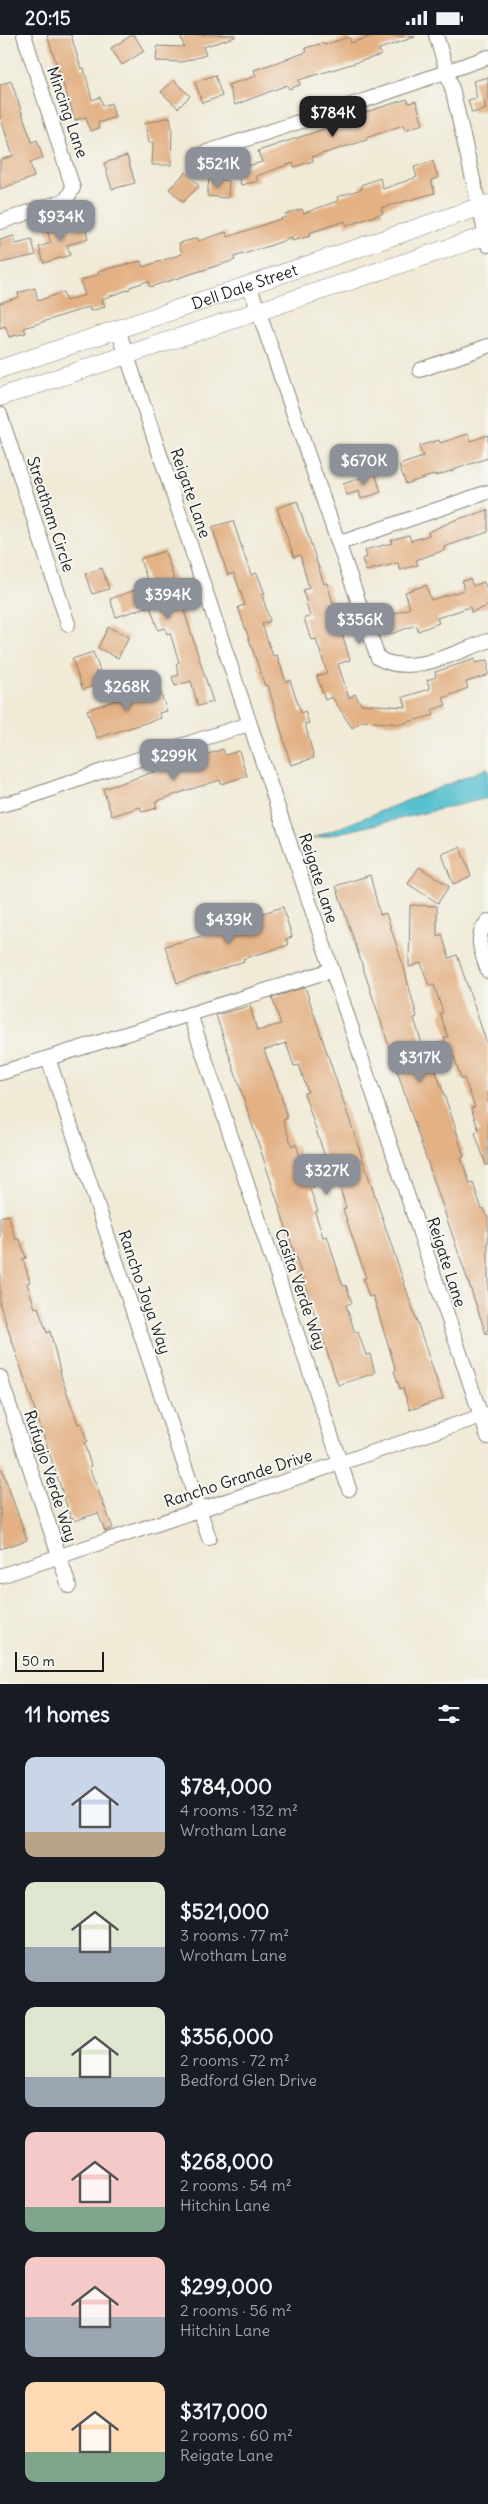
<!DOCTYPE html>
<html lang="en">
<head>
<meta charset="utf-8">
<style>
	:root { --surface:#171b24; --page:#20242c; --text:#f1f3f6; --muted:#9ea1a6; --accent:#8c9099 }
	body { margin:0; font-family:Delius,sans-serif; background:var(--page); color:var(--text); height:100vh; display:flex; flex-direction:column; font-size:19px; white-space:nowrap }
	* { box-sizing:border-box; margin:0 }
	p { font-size:16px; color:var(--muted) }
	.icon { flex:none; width:28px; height:28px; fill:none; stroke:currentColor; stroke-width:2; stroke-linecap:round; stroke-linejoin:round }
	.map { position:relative; height:1649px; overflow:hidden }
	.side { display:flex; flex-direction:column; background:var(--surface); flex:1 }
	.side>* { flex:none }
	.scale { position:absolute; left:15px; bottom:12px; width:89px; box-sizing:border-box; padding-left:5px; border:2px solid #1c1c1c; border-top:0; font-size:14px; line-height:18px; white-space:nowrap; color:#1c1c1c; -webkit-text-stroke:4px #f6f6f2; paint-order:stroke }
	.price { position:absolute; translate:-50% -42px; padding:0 11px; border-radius:10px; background:var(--accent); color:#fff; font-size:16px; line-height:32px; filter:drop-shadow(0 1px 2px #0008) }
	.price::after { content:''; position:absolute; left:50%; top:30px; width:15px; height:11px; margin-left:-8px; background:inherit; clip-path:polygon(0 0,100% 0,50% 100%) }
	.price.active { background:#222; color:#fff }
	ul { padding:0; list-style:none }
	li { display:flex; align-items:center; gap:15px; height:125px; padding:0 25px }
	li span { display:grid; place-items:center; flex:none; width:140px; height:100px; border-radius:10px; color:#555 }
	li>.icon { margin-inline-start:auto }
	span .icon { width:60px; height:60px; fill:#fffc; stroke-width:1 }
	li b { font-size:21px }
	h2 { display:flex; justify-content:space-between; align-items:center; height:60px; padding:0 25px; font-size:21px }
	.status { display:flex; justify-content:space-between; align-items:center; height:35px; padding:0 25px; background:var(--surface); direction:ltr }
	.status svg { height:14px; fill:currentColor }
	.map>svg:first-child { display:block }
</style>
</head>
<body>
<div class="status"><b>20:15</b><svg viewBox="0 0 49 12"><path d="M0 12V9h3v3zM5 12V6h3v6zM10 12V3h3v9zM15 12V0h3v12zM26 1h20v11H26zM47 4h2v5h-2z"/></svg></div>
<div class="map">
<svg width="488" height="1649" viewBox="0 0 488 1649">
	<rect width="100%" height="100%" fill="#f6f6f2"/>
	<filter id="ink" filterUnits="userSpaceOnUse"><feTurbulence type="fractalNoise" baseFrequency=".02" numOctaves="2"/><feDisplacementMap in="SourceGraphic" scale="10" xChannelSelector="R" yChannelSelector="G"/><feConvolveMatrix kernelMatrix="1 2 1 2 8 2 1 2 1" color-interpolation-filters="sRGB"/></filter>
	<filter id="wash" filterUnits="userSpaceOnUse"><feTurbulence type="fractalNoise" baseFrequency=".0096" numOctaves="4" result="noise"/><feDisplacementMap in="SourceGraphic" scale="20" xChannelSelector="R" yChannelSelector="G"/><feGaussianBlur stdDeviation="1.12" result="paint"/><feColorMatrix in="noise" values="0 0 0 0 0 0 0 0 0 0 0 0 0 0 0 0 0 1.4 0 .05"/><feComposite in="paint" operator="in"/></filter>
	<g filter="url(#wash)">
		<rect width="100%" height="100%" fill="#f0ead6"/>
		<!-- water -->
		<path fill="#55c0cf" stroke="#386e76" d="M488,733V763L309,805Z"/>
		<g id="blocks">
			<!-- building -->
			<g fill="#e3b184">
				<path d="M47,0H71L81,34L84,33L92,65L100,62L103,71L111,68L115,82L98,88L99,93L90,96L86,82L75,85Z"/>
				<path d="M132,0H134L144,16L122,30L111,13Z"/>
				<path d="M187,0H235V2L203,12L206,20L182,27L156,26L157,11L184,12L181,2Z"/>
				<path d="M375,0L415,2L379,14L381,20L299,45L300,50L289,54L287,50L235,70L228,50L256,41L254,35L307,17L305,13L323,8L324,10L349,2L351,8Z"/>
				<path d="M215,40L222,61L202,68L195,47Z"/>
				<path d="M488,42V65L484,66L486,74L472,78L468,65L477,63L473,46Z"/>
				<path d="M174,45L190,61L178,73L161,57Z"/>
				<path d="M11,46L32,107L37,105L43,123L30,128L34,142L0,154V125L13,121L0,81V50Z"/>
				<path d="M407,64L409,68L416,66L423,89L405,95L403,90L366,103L367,105L312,122L313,126L294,132L293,128L256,141L258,146L241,150L237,134L262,127L258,116L342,88L341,85Z"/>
				<path d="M170,82L172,94L171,130H152L153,107L149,108L145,88Z"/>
				<path d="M127,121L135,148L112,154L104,128Z"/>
				<path d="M433,126L438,143L431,145L435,158L381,173L383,178L346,191L345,186L309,198L310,201L292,206V203L266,212L234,222L235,225L150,252L148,246L130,252V254L102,264L105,272L90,276L89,272L24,293L26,298L9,302L5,291L0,293V268L19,262L18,258L35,253L38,266L63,257L66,266L85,260L80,246L99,239L98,236L141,226L143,232L182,219L179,208L198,203V206L226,197L228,202L286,182L285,179L302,174L304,178L338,166L337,162L362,154L361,150L380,143L383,154L417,142L414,132Z"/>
				<path d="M186,137L199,151L183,167L169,154Z"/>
				<path d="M209,144L229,146L228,163L207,161Z"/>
				<path d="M60,187L63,197L85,191L88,204L67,210L70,220L44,228L39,212L51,208L46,191Z"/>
				<path d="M14,201L16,209L32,205L36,220L0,228V205Z"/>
				<path d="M468,399L471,406L488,400V423L436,441V439L406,449L399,430L423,422L419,411L439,405L440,408Z"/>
				<path d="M375,438L381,457L361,464L359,456L347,460L343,449Z"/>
				<path d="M297,466L324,549L327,548L350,625L338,629L349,663L355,659L361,669L406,672L403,662L430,654L427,645L436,642L435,637L475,624L476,628L488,625V640L466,647L468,653L443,663L446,670L432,675L434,680L401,689L362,686L352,693L332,662L325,665L317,641L327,638L316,604L311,605L304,583L310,582L303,555L309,553L300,520L294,522L277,473Z"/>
				<path d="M488,475V497L444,512L445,515L416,525L418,530L400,535L398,528L366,536L362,524L367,522L365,515L392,508L391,505L409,500L411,506L429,500L428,497L455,485Z"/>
				<path d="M233,486L251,540L257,538L265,559L262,560L270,586L262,589L273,621L277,620L286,647L290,645L301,678L305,676L309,688L305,689L314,723L291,730L268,650L265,651L238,572L245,570L234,538L228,540L212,492Z"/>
				<path d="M165,516L213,667L198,671L191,646L175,651L172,642L179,640L176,629L179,627L170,598L167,599L165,593L158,595L150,571L116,582L110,564L149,550L140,524Z"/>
				<path d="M102,533L109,554L92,559L85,539Z"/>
				<path d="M470,544L473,551L484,547L488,558V571L471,577L470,572L437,583L439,588L418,596L416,590L388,600L382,583L410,573L405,557L426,550L431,565L464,555L462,546Z"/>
				<path d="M108,592L129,602L118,623L98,613Z"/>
				<path d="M93,617L100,636L95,637L99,649L83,655L72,624Z"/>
				<path d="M158,651L167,676L159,678L161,683L97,703L87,675Z"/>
				<path d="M223,714L225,720L239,716L247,741L221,749L220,745L188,755L155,767L157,773L142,777L140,772L112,781L103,754Z"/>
				<path d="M460,812L471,841L453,849L442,819Z"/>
				<path d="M419,832L449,851L438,868L408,849Z"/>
				<path d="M370,840L380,880L386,878L404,933L417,982L414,983L422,1009L426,1008L454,1088L464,1122L461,1123L470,1149L473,1148L482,1174L484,1173L488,1183V1299H486L414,1087L336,851Z"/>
				<path d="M410,870L437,871V901L442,899L449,923L457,920L488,1012V1130H486L475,1098L479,1096L471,1073L475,1072L464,1043L461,1044L454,1021L450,1022L444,1003L448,1002L440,978H443L434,950L429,951L421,928L409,932Z"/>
				<path d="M283,872L292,902L286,904L288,910L243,924L244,926L219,935L177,948L165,911L241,890L239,885Z"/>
				<path d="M305,952L443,1364L410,1375L403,1353L400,1354L394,1336L396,1335L373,1261L369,1262L363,1244L366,1243L343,1174L346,1173L338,1146L331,1148L325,1129L327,1128L304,1058L308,1057L299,1030L294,1031L286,1008L264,1015L281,1060L287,1084L283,1085L292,1111L296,1109L304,1135L308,1133L314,1153L310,1154L318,1176L315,1177L323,1202L327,1201L343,1251L346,1250L352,1268L346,1270L355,1298L358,1297L366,1320L370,1319L375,1338L338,1350L216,980L250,971L257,996L270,992L281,989L272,963Z"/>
				<path d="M8,1180L16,1205L20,1204L26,1223L23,1224L30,1247L27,1248L35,1273L38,1272L47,1298L50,1296L62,1344L78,1389L81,1388L87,1407L84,1408L91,1431L89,1432L113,1493L105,1496L98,1478L74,1486L73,1482L71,1483L0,1270V1182Z"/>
				<path d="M0,1434H2L27,1505L0,1514Z"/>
			</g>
		</g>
	</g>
	<g filter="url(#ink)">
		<use href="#blocks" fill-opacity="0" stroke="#868379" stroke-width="1"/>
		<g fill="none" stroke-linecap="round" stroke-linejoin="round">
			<defs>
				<g id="minor">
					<path d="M436,0L453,57L488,210"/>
					<path d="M204,118L366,65L488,22"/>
					<path d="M0,187L66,165L73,153L24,0"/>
					<path d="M249,249L378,623C412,642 455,617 488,606"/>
					<path d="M118,294L488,1402"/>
					<path d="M420,335L488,311"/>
					<path d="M0,379L68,589"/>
					<path d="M340,508L488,457"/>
					<path d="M0,770L21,765L108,734L249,689"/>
					<path d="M488,886C473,902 482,918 488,936"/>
					<path d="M190,979L349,1454"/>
					<path d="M48,1023L209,1503"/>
					<path d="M0,1038L332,935"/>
					<path d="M0,1342L69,1551"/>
					<path d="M0,1541L488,1379"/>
				</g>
				<g id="major">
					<path id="s1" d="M0,334L488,169"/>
					<path d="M0,362L488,200"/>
				</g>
			</defs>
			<!-- minor casing -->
			<use href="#minor" stroke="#868379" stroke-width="16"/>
			<!-- major casing -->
			<use href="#major" stroke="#868379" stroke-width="19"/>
			<!-- minor -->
			<use href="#minor" stroke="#fff" stroke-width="14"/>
			<!-- major -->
			<use href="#major" stroke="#fff" stroke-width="18"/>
		</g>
	</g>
	<g text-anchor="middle" stroke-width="4" stroke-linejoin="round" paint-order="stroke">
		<!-- street labels -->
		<g font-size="16" fill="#1c1c1c" stroke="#f6f6f2">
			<text transform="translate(68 77) rotate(71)" y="6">Mincing Lane</text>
			<text dy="6" stroke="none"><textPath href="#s1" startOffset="258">Dell Dale Street</textPath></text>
			<text transform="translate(191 458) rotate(71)" y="6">Reigate Lane</text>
			<text transform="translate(51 479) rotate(72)" y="6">Streatham Circle</text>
			<text transform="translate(319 843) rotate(72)" y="6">Reigate Lane</text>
			<text transform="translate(447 1227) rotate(72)" y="6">Reigate Lane</text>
			<text transform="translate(301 1254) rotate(71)" y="6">Casita Verde Way</text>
			<text transform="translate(145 1257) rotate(71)" y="6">Rancho Joya Way</text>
			<text transform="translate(51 1441) rotate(72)" y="6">Rufugio Verde Way</text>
			<text transform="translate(238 1443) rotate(-18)" y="6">Rancho Grande Drive</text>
		</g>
	</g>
</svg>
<div class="scale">50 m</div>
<b class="price active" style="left:333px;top:103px">$784K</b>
<b class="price" style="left:218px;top:154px">$521K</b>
<b class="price" style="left:61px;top:207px">$934K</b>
<b class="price" style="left:364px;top:451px">$670K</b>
<b class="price" style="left:168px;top:585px">$394K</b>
<b class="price" style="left:360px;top:610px">$356K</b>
<b class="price" style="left:127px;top:677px">$268K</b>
<b class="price" style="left:174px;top:746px">$299K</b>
<b class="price" style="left:229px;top:910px">$439K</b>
<b class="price" style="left:420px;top:1048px">$317K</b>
<b class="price" style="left:327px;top:1161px">$327K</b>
</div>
<section class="side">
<h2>11 homes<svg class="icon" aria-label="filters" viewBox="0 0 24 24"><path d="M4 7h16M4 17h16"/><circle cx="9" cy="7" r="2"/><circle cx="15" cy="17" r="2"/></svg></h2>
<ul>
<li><span style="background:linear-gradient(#c9d6e8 75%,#b9a48a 0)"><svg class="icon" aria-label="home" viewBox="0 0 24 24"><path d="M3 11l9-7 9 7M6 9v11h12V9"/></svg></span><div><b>$784,000</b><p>4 rooms · 132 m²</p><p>Wrotham Lane</p></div></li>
<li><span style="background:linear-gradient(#dfe7d0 65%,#9aa5b1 0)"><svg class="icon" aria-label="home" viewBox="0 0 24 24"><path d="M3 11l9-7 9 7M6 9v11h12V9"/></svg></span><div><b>$521,000</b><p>3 rooms · 77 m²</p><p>Wrotham Lane</p></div></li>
<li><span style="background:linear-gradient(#dfe7d0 70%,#9aa5b1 0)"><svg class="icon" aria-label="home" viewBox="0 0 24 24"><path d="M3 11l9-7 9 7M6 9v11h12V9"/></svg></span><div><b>$356,000</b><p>2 rooms · 72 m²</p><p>Bedford Glen Drive</p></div></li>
<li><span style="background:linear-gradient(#f6c9c9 75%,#7fa58c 0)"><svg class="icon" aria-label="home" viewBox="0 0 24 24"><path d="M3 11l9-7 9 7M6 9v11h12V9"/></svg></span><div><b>$268,000</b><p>2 rooms · 54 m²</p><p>Hitchin Lane</p></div></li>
<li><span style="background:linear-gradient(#f6c9c9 60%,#9aa5b1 0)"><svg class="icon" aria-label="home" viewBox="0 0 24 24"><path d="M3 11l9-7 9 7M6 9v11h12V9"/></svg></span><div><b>$299,000</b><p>2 rooms · 56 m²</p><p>Hitchin Lane</p></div></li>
<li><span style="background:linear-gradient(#ffd9b3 70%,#7fa58c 0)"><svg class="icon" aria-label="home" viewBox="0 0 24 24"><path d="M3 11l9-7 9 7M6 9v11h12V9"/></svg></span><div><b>$317,000</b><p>2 rooms · 60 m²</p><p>Reigate Lane</p></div></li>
</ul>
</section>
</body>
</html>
